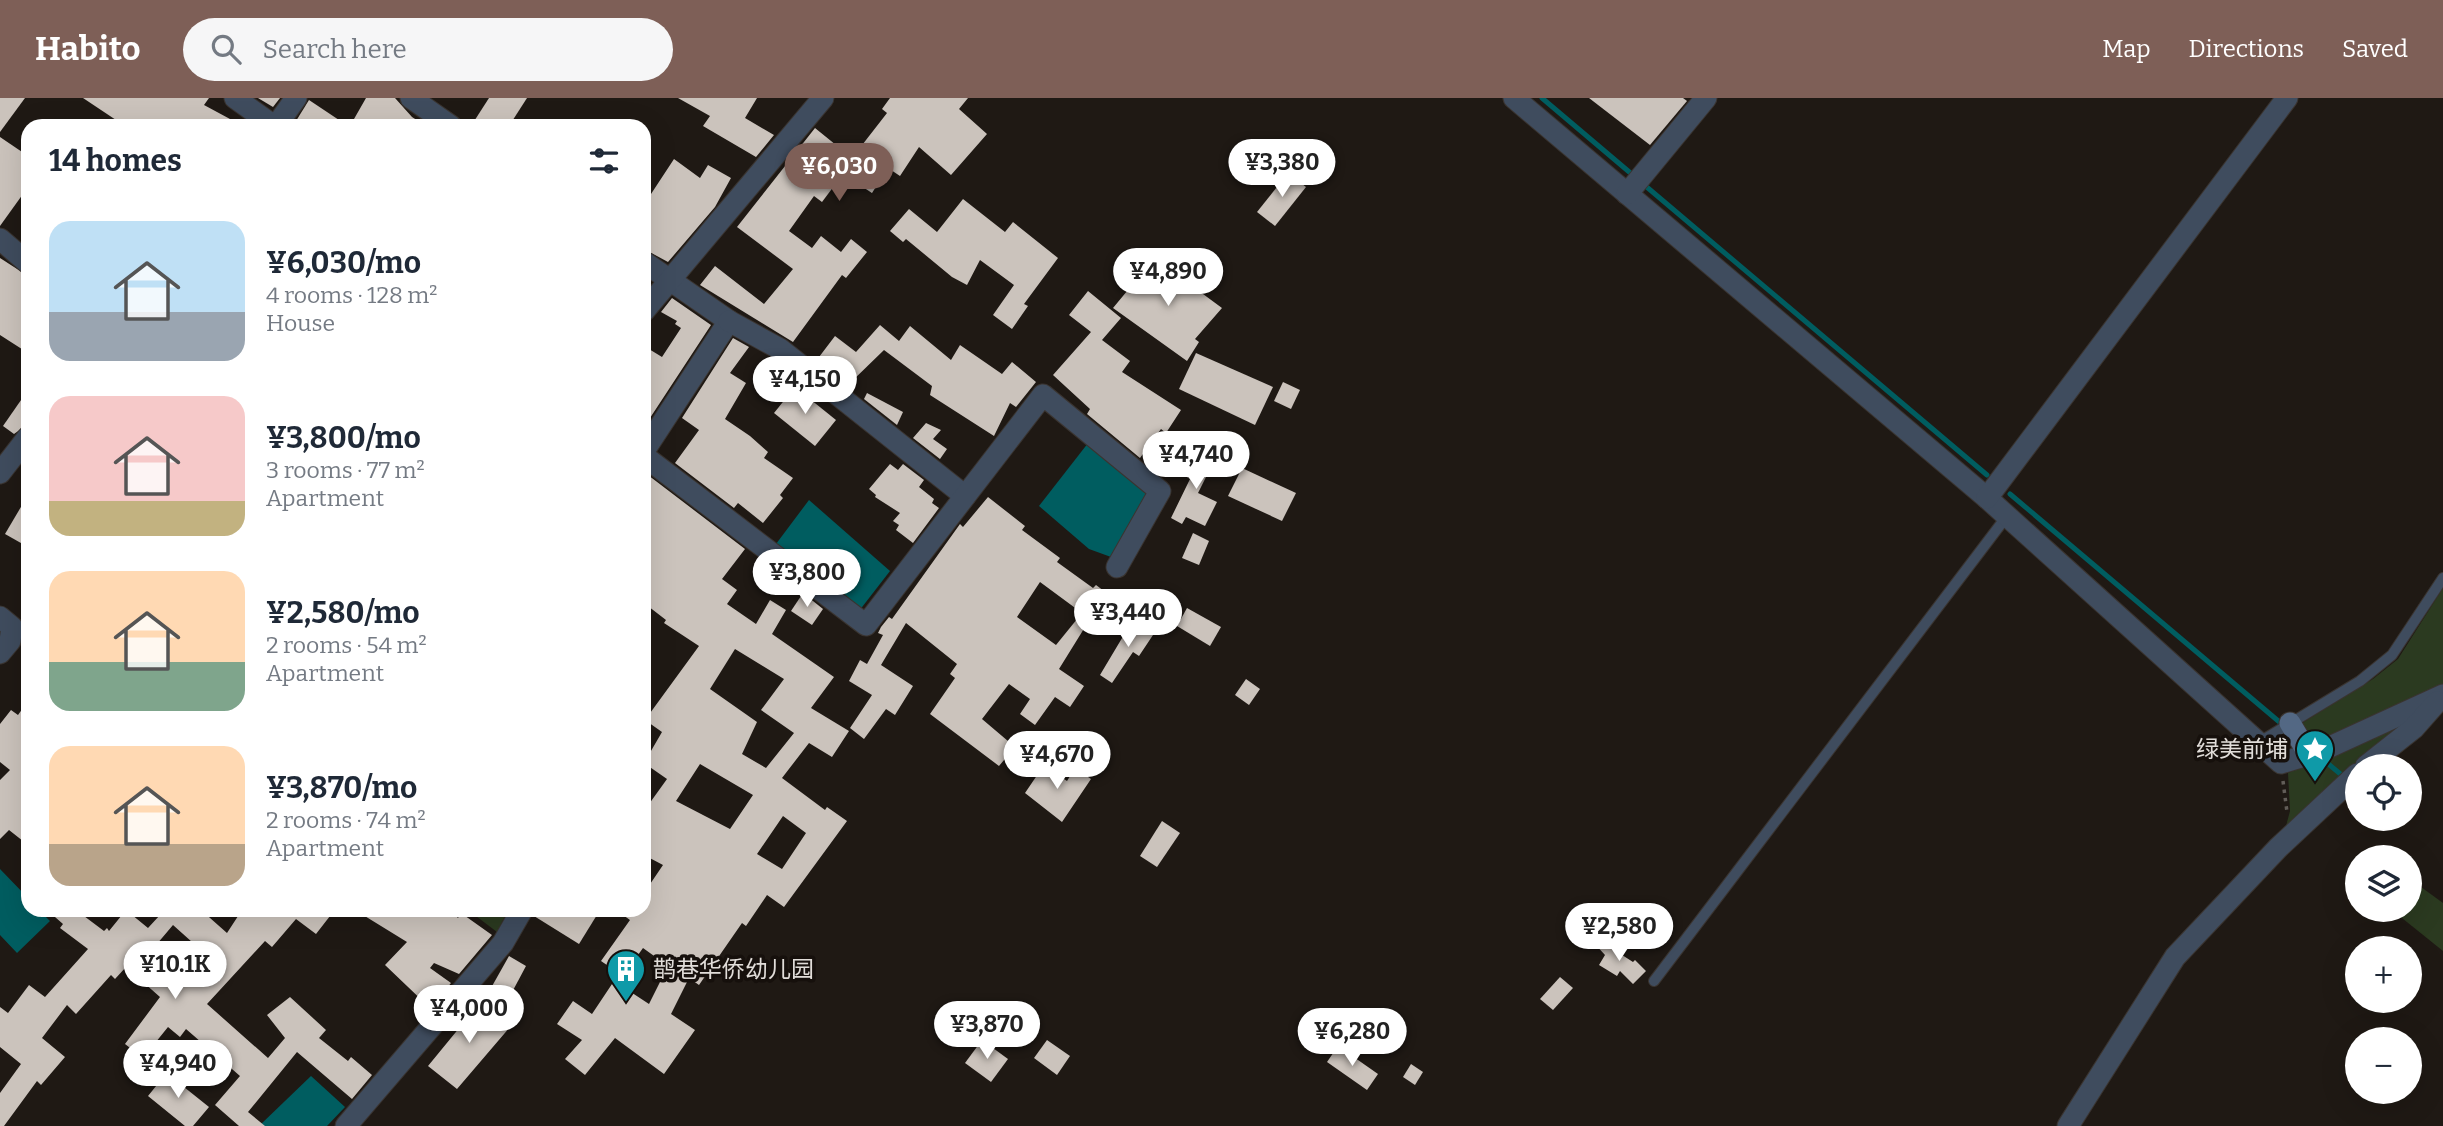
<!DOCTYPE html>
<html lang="en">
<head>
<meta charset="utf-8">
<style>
	:root { --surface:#fff; --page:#f6f6f7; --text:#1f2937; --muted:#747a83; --accent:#7e5f57 }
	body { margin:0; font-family:Bitter,"Noto Sans SC",serif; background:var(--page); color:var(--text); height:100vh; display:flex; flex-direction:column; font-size:26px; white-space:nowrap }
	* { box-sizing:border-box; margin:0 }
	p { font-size:23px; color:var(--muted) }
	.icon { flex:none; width:38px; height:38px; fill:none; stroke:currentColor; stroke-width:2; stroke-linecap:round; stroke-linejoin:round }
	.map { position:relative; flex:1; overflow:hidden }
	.panel { position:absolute; left:21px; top:21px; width:630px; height:798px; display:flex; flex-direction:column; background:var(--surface); border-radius:21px; box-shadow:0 7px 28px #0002 }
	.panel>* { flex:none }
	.buttons { position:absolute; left:2345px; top:656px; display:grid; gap:14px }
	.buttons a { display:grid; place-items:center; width:77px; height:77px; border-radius:50%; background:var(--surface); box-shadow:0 7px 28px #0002; font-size:35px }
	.price { position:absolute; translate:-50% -60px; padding:0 16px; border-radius:24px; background:#fff; color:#222; font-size:23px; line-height:46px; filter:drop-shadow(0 2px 4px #0008) }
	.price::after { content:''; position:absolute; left:50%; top:42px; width:21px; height:16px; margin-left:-10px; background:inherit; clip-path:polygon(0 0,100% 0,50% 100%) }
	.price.active { background:var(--accent); color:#fff }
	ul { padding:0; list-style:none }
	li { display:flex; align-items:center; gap:21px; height:175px; padding:0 28px }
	li span { display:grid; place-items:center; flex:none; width:196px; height:140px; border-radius:21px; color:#555 }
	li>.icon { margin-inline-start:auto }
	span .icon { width:84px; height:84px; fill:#fffc; stroke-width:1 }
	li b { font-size:30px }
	h2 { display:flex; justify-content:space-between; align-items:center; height:84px; padding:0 28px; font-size:30px }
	header { display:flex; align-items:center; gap:42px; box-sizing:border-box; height:98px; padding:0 35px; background:var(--accent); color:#fff }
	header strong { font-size:33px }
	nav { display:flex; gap:38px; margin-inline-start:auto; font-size:24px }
	.search { width:490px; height:63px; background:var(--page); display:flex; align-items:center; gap:18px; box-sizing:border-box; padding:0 24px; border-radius:38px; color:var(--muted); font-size:26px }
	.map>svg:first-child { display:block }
</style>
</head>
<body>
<header>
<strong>Habito</strong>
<div class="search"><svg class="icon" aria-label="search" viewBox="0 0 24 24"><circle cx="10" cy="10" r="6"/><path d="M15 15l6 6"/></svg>Search here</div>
<nav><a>Map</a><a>Directions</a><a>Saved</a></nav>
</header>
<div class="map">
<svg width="2443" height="1028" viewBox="0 0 2443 1028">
	<rect width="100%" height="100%" fill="#1f1914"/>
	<!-- green -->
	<g fill="#2b3a20">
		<path d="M2443,490V588L2310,647L2299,627L2373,581L2398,561Z"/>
		<path d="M2409,621L2290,730L2286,728L2290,713L2288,675Z"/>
		<path d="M2410,781L2443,805V853L2392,812H2410Z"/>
		<path d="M468,812H508L497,834Z"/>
	</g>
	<!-- water -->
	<g fill="#005d60">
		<path d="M1092,340L1150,397L1131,433L1111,459L1089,451L1039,408Z"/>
		<path d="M809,402L890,473L859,513L776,446Z"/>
		<path d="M0,771L28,800V812H39L50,823L17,855L0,837Z"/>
		<path d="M311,978L345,1009L327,1028H259Z"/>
	</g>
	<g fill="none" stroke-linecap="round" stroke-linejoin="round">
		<!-- stream -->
		<g stroke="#005d60" stroke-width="5">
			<path d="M1542,0L1634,78"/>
			<path d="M1642,85L1987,377"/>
			<path d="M2010,396L2283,627"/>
			<path d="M2320,659L2344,679"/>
		</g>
	</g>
	<!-- building -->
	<g fill="#cbc3bc" fill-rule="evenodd">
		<path d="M0,0H25L0,34Z"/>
		<path d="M83,0H209L204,7L243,28H125Z"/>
		<path d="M258,0H280L273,9Z"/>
		<path d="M366,0H395L412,19L426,28H350Z"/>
		<path d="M489,0H527L509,28H471Z"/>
		<path d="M678,0H757L745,20L774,37L756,59L703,28L710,18Z"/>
		<path d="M890,0H968L959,11L987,36L951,77L919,49L900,78L888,70L872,95L843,76L822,104L814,98L789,133L812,150L821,138L841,154L851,141L867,154L846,180L842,177L793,244L700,187L715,168L764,206L793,171L737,129L815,30L852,60L887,15L882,11Z"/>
		<path d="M1589,0H1683L1687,3L1650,47Z"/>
		<path d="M309,2L348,28H303L296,23Z"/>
		<path d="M0,39L28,58V89L0,128Z"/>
		<path d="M674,61L700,80L708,67L731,80L715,109L668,164L644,151V92L651,96Z"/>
		<path d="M1288,75L1306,89L1275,128L1257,114Z"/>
		<path d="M963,101L1005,134L1013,124L1058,160L1024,206L1028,208L1012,231L993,217L1014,187L980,162L967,187L952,179L906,141L903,144L890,133L909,111L937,134Z"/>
		<path d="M1157,157L1171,168L1169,171L1222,210L1195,241L1199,244L1187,263L1113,210Z"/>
		<path d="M0,160L28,178V255L0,237Z"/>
		<path d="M1088,193L1121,220L1102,242L1130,263L1122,274L1181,312L1166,335L1161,331L1140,360L1087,316L1090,311L1053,277L1091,234L1069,217Z"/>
		<path d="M672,200L711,227L650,320L644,315V248L662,259L681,230L675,226L677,223L661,214Z"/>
		<path d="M880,227L899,243L910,228L951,262L960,247L1002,276L1012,264L1036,284L1016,309L1010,305L994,338L930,297L932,288L884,252L849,286L835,273L833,276L816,263L835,238L856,254Z"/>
		<path d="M733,240L749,249L730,275L746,285L725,321L750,338L768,354L764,360L793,380L780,397L783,400L763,425L738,405L734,410L675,365L699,332L682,320Z"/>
		<path d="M1196,255L1273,289L1255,327L1179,291Z"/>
		<path d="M1283,284L1300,292L1291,311L1274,303Z"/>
		<path d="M795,289L836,322L815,348L774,315Z"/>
		<path d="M28,292V326L14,336L3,328Z"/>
		<path d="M867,295L903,314L897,327L864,301Z"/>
		<path d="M926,325L941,332L933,341L947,351L940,361L913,340Z"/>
		<path d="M1195,351L1215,361L1198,395L1217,404L1205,428L1186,419L1182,426L1171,420L1190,381L1182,376Z"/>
		<path d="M890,366L898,372L903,366L924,382L919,389L934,401L932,405L939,410L913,445L896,432L899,427L893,423L900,415L875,399L876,397L869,391Z"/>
		<path d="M1242,370L1296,395L1282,423L1228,398Z"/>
		<path d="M644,374L745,451L722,481L737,492L727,506L756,526L770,502L786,512L772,536L834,579L811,610L849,633L832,659L809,645L782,680L825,712L827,709L847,723L784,809L767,797L746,828L742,825L699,887L689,880L671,916L695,932L664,976L615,940L585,977L565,961L582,942L557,926L573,903L592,916L614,883L649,906L668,868L643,850L623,878L601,863L630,822L616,812H644V795L663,767L644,757V713L667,681L644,665L662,634L645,622L699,548L664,525L666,522L644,505ZM735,551L784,581L761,612L794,635L766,670L742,656L757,624L710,591ZM700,666L753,697L730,731L676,703ZM783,718L806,735L782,771L757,756Z"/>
		<path d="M28,397V449L5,436Z"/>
		<path d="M988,399L1025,428L1022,432L1060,460L1057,464L1093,490L1096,487L1112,499L1094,524L1090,521L1059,571L1084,588L1070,609L1055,599L1035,627L1020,616L1030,601L1009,586L982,621L1015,649L999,668L930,616L955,580L950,576L957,566L906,525L881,567L913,588L895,617L886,611L864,641L850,630L872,597L849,583L860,562L867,566L883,537L878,535L881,529L889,519L892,521L960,426L963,429ZM1040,484L1082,515L1056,547L1017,519Z"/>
		<path d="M1193,435L1209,443L1199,467L1182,460Z"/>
		<path d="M803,495L823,511L812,527L791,513Z"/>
		<path d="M1187,510L1221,529L1210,548L1177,528Z"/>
		<path d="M1134,520L1155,534L1139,558L1133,554L1112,585L1100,577Z"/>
		<path d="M1246,581L1260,591L1249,607L1235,597Z"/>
		<path d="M28,603V747L9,732L0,741V682L10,672L0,664V626L11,612L18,617Z"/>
		<path d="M1044,667L1067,683L1075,670L1091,681L1062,724L1025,695Z"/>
		<path d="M1162,723L1180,735L1157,769L1140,758Z"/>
		<path d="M47,812H76L104,833L107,830L109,833L126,812L148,830L160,817L154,812H201L227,835L242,812H322L330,818L316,836L296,821L272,849L265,843L207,906L268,960L285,940L267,917L290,899L326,932L319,940L348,963L351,959L372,977L352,1001L297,954L248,1014L265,1028H239L215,1007L240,978L186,931L180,939L168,929L143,960L125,946L160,899L126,869L115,881L111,877L76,916L67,907L42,940L65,959L41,987L37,983L4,1028H0V995L21,966L0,949V909L8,915L29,887L45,899L88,851L60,830L63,826ZM173,827L202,853L178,876L151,853Z"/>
		<path d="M355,812H395L401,816L405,812H450L458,820L461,815L492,837L459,876L434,865L430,870L451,885L430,910L385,867L407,844Z"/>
		<path d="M535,812H600L579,846L534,818Z"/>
		<path d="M1597,841L1633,864L1635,862L1646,873L1633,886L1620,873L1617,878L1599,867L1605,857L1594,845Z"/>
		<path d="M509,858L526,868L510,898L491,890Z"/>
		<path d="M1560,879L1573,890L1553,912L1540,901Z"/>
		<path d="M475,903L510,929L457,991L428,968L460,929L458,927Z"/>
		<path d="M982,942L1008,961L991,984L965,965Z"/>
		<path d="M1047,942L1070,958L1057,977L1034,960Z"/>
		<path d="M1338,948L1378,976L1367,992L1327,964Z"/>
		<path d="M1411,966L1423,974L1415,987L1403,979Z"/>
		<path d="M169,972L181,982L179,985L209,1009L193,1028H185L148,998Z"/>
	</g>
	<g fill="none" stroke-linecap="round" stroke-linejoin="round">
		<defs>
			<g id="service">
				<path d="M2258,645L2360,583L2392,557L2443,480"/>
				<path d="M1654,883L2007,418"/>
			</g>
			<g id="minor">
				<path d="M235,0L274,28"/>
				<path d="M411,0L451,28"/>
				<path d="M1514,0L1987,400L2281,665L2321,653L2443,597"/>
				<path d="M276,28L296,0"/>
				<path d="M1627,96L1706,0"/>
				<path d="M0,141L28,165"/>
				<path d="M644,164L729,223L644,353"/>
				<path d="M644,213L823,0"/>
				<path d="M729,223L780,251L965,398"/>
				<path d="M644,358L866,527L1043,297L1160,393L1117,469"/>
				<path d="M0,375L28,339"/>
				<path d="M1987,400L2287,0"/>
				<path d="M0,519L12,529L10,543L0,555"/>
				<path d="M2366,668L2414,630L2437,604"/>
				<path d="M346,1028L503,845L522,812"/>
				<path d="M2068,1028L2175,859L2278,750L2357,676"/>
			</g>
			<path id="secondary" d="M2290,625L2309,657"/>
		</defs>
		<!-- service casing -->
		<use href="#service" stroke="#3a3430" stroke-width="12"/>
		<!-- minor casing -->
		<use href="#minor" stroke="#3a3430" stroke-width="23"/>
		<!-- secondary casing -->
		<use href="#secondary" stroke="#3a3430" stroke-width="23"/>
		<!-- path -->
		<path stroke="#625d58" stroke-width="3.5" stroke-dasharray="3.5 5" stroke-linecap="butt" d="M2283,683L2287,714"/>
		<!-- service -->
		<use href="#service" stroke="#3f4c5e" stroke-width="10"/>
		<!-- minor -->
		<use href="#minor" stroke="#3f4c5e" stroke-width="21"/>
		<!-- secondary -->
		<use href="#secondary" stroke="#536884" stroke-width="21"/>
	</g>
	<!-- icons -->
	<defs>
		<symbol id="sight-pin" viewBox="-11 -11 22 30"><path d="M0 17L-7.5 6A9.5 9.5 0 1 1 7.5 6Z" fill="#0f9aa8" stroke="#16100c"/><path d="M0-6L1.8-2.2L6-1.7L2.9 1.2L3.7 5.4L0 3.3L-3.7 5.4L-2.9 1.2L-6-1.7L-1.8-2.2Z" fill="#fff"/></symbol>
		<symbol id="building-pin" viewBox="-11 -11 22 30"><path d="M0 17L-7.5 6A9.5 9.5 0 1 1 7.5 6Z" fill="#0f9aa8" stroke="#16100c"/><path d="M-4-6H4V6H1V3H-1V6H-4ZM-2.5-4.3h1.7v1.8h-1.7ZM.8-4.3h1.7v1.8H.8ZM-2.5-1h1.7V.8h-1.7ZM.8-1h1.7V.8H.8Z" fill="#fff"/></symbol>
	</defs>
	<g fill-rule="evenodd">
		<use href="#sight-pin" x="2293" y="629" width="44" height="60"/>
		<use href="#building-pin" x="604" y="849" width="44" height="60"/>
	</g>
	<g text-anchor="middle" stroke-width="7" stroke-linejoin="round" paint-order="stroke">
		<!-- poi labels -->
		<g font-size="23" fill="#e1ddd9" stroke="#16100c" text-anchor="end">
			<text x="2288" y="659">绿美前埔</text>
			<text x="653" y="879" text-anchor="start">鹊巷华侨幼儿园</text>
		</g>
	</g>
</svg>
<div class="buttons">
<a><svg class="icon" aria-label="locate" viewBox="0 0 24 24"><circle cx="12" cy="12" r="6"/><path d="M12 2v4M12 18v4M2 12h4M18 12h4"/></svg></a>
<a><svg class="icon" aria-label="layers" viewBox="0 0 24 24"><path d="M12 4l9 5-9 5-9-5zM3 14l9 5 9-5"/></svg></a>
<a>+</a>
<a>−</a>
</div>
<b class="price" style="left:1282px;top:101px">¥3,380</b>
<b class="price active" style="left:839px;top:105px">¥6,030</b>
<b class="price" style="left:1168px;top:210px">¥4,890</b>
<b class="price" style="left:805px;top:318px">¥4,150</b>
<b class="price" style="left:1196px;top:393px">¥4,740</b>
<b class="price" style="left:807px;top:511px">¥3,800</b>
<b class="price" style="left:1128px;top:551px">¥3,440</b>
<b class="price" style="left:1057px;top:693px">¥4,670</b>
<b class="price" style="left:1619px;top:865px">¥2,580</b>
<b class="price" style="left:175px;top:903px">¥10.1K</b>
<b class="price" style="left:469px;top:947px">¥4,000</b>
<b class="price" style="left:987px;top:963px">¥3,870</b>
<b class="price" style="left:1352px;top:970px">¥6,280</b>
<b class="price" style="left:178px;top:1002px">¥4,940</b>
<section class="panel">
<h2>14 homes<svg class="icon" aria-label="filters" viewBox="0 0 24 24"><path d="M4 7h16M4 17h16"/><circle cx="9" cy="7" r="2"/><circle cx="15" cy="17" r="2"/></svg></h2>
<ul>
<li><span style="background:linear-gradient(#bfe0f5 65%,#9aa5b1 0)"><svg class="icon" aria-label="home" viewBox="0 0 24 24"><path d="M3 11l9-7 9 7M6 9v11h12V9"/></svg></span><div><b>¥6,030/mo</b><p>4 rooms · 128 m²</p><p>House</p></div></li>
<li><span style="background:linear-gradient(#f6c9c9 75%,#c2b280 0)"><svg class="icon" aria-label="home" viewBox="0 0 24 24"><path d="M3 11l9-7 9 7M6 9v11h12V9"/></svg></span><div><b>¥3,800/mo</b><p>3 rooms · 77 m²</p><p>Apartment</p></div></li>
<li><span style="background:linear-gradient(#ffd9b3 65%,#7fa58c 0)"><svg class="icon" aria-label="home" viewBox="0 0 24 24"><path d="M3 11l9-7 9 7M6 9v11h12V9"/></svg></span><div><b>¥2,580/mo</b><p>2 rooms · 54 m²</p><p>Apartment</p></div></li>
<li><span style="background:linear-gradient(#ffd9b3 70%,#b9a48a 0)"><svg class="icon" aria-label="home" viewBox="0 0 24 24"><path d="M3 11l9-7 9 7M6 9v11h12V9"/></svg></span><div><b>¥3,870/mo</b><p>2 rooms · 74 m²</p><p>Apartment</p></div></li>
</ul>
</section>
</div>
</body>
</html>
